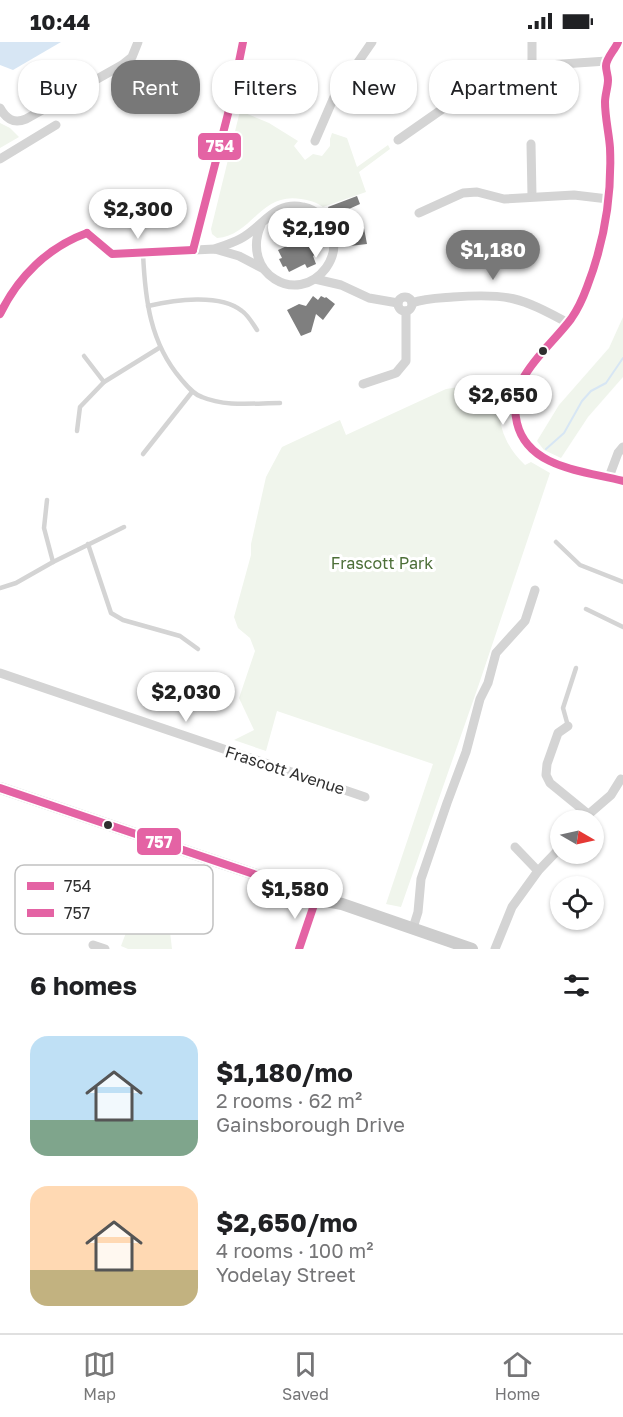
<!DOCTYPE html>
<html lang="en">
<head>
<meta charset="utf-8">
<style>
	:root { --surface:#fff; --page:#f6f6f6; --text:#202124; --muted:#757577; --line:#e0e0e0; --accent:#787878 }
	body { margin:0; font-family:"Golos Text",sans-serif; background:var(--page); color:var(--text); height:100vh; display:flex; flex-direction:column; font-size:22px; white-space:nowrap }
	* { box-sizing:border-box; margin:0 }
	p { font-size:20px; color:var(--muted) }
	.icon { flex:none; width:33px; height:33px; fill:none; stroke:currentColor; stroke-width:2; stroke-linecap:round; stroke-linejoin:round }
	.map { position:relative; height:907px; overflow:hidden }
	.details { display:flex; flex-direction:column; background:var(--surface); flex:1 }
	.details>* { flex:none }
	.hud { position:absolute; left:18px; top:18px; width:588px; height:54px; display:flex; gap:12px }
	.needle { width:39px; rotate:99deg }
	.controls { position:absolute; left:550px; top:768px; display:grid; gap:12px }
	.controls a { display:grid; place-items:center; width:54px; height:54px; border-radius:50%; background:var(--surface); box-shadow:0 2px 4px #0004; font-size:30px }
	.price { position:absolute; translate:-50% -51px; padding:0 14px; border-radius:21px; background:#fff; color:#222; font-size:20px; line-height:39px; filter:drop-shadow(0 2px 3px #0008) }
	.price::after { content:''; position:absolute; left:50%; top:36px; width:18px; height:14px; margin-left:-9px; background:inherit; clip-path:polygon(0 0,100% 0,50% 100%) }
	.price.selected { background:var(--accent); color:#fff }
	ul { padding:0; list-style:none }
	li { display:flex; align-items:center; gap:18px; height:150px; padding:0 30px }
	li span { display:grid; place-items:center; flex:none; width:168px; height:120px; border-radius:18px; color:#555 }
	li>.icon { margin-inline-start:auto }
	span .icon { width:72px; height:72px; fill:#fffc; stroke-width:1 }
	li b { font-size:26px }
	h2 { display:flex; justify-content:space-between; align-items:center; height:72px; padding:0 30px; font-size:26px }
	.chip { padding:0 21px; border-radius:24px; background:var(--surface); box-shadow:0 2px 4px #0004; font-size:21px; line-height:54px }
	.chip.selected { background:var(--accent); color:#fff }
	.status { display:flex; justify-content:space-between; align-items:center; height:42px; padding:0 30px; background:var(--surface); direction:ltr }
	.status svg { height:16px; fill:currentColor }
	.tabs { display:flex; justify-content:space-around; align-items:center; height:84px; border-top:2px solid var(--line); background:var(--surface); font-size:16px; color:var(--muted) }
	.tabs a { display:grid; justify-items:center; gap:3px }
	.tabs .selected { color:var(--accent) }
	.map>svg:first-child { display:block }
</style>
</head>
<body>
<div class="status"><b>10:44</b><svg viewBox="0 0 49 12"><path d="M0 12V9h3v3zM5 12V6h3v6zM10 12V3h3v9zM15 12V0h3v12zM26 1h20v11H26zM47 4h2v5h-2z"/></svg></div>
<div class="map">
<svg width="623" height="907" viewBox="0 0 623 907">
	<rect width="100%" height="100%" fill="#fff"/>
	<!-- green -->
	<g fill="#f0f5ec">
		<path d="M240,69L269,81L298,99L294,104L305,118L313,112L322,114L330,104V97L332,91L347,96L357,125L388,103L390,107L359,130L366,150L323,165C316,160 309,158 301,157C260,150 252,194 217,196L212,192L211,187Z"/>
		<path d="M0,81L10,86L19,95L0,106Z"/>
		<path d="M623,275V335L588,375L561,416L544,408L537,399L559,363L609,306Z"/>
		<path d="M466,344L504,356L503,363L498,365C500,389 508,407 525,423L531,420L550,431L479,642L401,865L386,862L433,722L277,669L266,709L234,698L254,688L239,656L255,609L250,596L238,586L234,575L251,513V502L266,435L282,405L340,378L346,393L446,347Z"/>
		<path d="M136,864L168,873L172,907H128L121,904Z"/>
	</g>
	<!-- water -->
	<path fill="#d7e6f4" d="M0,0H61L13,28L0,23Z"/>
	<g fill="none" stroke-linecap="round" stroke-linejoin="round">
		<!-- stream -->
		<path stroke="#d7e6f4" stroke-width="2" d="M546,407L564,391L582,359L591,349L606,341L623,316"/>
	</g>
	<!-- building -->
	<g fill="#7f7f7f">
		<path d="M357,154L360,162L349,167L355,183L363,181L367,202L350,204L346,176L342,169L331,173L328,165Z"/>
		<path d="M289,180L293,185L296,182L298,185L304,180L309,186L302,191L308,202L320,195L324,203L314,209L316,212L313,214L316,222L307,226L305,222L289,230L286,224L283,225L279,217L282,216L278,208L291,202L279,187Z"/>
		<path d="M313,254L318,258L321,254L325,256L326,255L335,262L323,278L316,272L311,290L301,294L287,268L299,262L306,264Z"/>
	</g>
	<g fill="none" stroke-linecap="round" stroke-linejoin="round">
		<!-- lane -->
		<g stroke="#d4d4d4" stroke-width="4.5">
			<path d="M143,211C145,257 150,301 181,337C187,344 193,352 202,355C225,365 255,361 280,361"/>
			<path d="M148,264C174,258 220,251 242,269C248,273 253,282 257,288"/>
			<path d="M84,314L104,340"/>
			<path d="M77,389L80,365L104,340L159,306"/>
			<path d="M143,412L192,350"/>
			<path d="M47,458L44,486L53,520"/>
			<path d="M556,500L580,523L623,540"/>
			<path d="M88,502L111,571L123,578L180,594L198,607"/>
			<path d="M0,546L16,541L53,520L124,485"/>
			<path d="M586,567L623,585"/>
			<path d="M568,684L563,666L576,626"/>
		</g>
		<!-- street -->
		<g stroke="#d4d4d4" stroke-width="9">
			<path d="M532,0V24"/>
			<path d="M618,0C616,9 607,15 606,24C606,28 608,33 608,37C607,46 604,55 605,64C606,79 610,94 610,109C612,158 601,216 581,260C562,302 500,329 517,383C531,429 585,427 623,439"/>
			<path d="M0,66C6,77 14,82 26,77L122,23L132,15L138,0"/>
			<path d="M398,98L451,61L517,34L532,24L607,19"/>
			<path d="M315,99L334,55L372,0"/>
			<path d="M531,102L532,154"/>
			<path d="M0,117L56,83"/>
			<path d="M419,171L463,151L477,150L504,157L574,153L608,157"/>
			<path d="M215,207C223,204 232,201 240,197C262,186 275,158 303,165C317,168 328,178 332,192C336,204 333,216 326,226C297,265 240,231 261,183"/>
			<path d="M193,208L230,64L243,0"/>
			<path d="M315,237L341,243L369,256L398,261"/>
			<circle cx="405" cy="262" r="7"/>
			<path d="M412,261C425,256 439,256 453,255C508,251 520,255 568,281"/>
			<path d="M0,272C13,239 53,200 87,191C98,195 102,207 112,212L215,207L239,214L262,226"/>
			<path d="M363,342L396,331L406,319V269"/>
			<path d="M609,435L618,411L623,405"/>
			<path d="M0,631L365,755"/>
			<path d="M568,684L558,691L547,722L546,733L550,741L588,772"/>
			<path d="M582,778L611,753L621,737"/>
			<path d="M515,805L538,829"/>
			<path d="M413,886L418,870L421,837L447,761L466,710L480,657L488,641L496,611L525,579L535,548"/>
			<path d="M93,903L105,907"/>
			<path d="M299,907L316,857"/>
			<path d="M495,907L512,865L538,829L561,805"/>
		</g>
		<!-- secondary -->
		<path stroke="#cdcdcd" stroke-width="12" d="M0,746L295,846L316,857L342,862L472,907"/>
		<defs>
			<g id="bus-1">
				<path d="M618,0C615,8 606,16 606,24C606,29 608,33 608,38C608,45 605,53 605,60C605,76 609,91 610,106C612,153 604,201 587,245C583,256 578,267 571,277C547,309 506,336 517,381C528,427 586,429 623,439"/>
				<path d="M87,191L112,212L193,208"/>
				<path d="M193,208L230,64L243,0"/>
				<path d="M0,272C18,235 48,205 87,191"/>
			</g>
			<g id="bus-2">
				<path d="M0,746L295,846L316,857"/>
				<path d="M299,907L316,857"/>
			</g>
		</defs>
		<!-- bus-1 casing -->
		<use href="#bus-1" stroke="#fff" stroke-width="12"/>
		<!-- bus-2 casing -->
		<use href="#bus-2" stroke="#fff" stroke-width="12"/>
		<!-- bus-1 -->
		<use href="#bus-1" stroke="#e463a4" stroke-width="8"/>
		<!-- bus-2 -->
		<use href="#bus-2" stroke="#e463a4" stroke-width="8"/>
	</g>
	<!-- markers -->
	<g fill="#2f2f2f" stroke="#fff" stroke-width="2">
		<circle cx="543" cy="309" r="5"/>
		<circle cx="108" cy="783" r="5"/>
	</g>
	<g text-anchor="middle" stroke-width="6" stroke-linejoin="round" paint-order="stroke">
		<!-- park labels -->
		<g font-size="16" fill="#4d6f38" stroke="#fff">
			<text x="382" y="527">Frascott Park</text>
		</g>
		<!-- street labels -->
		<g font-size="16" fill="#2f2f2f" stroke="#fff">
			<text transform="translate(285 728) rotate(18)" y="6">Frascott Avenue</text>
		</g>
	</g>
	<!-- legend -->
	<rect x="15" y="823" width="198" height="69" rx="9" fill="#fff" stroke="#c1c1c1" stroke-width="1.5"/>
	<rect x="27" y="840" width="27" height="8" fill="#e463a4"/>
	<rect x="27" y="867" width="27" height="8" fill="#e463a4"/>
	<g font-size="16" fill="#2f2f2f">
		<text x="64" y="850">754</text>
		<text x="64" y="877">757</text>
	</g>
	<g stroke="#fff" stroke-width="2">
		<rect x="197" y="90" width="45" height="29" rx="6" fill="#e463a4"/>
		<rect x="136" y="785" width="46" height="29" rx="6" fill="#e463a4"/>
	</g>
	<g font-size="16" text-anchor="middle" font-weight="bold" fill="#fff">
		<text x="220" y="110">754</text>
		<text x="159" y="806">757</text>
	</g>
</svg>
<div class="controls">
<a><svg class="needle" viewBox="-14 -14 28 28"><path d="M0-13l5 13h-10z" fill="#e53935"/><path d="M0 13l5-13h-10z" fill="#757577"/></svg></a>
<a><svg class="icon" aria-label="locate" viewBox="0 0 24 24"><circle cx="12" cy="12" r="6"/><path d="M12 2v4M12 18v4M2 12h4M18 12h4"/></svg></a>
</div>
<b class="price" style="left:138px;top:198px">$2,300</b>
<b class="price" style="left:316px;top:217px">$2,190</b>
<b class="price selected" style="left:493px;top:239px">$1,180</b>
<b class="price" style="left:503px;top:384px">$2,650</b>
<b class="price" style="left:186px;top:681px">$2,030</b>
<b class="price" style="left:295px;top:878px">$1,580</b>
<div class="hud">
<a class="chip">Buy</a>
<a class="chip selected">Rent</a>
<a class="chip">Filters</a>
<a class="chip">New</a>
<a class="chip">Apartment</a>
</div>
</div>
<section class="details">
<h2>6 homes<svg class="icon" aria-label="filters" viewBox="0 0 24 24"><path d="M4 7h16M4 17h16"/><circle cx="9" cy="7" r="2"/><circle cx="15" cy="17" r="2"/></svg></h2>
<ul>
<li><span style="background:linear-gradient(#bfe0f5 70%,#7fa58c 0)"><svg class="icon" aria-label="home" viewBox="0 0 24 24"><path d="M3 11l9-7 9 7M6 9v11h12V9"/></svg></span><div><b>$1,180/mo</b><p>2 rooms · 62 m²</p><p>Gainsborough Drive</p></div></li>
<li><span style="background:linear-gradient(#ffd9b3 70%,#c2b280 0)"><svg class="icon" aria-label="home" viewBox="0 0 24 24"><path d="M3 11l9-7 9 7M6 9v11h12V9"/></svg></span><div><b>$2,650/mo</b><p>4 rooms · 100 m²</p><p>Yodelay Street</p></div></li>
</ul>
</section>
<nav class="tabs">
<a class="selected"><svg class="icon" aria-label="map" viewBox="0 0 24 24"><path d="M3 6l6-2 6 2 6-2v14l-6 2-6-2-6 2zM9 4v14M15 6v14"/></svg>Map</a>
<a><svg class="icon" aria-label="saved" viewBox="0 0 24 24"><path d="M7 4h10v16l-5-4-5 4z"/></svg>Saved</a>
<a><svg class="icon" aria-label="home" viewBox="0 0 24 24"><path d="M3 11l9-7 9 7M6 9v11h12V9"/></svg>Home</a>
</nav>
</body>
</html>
